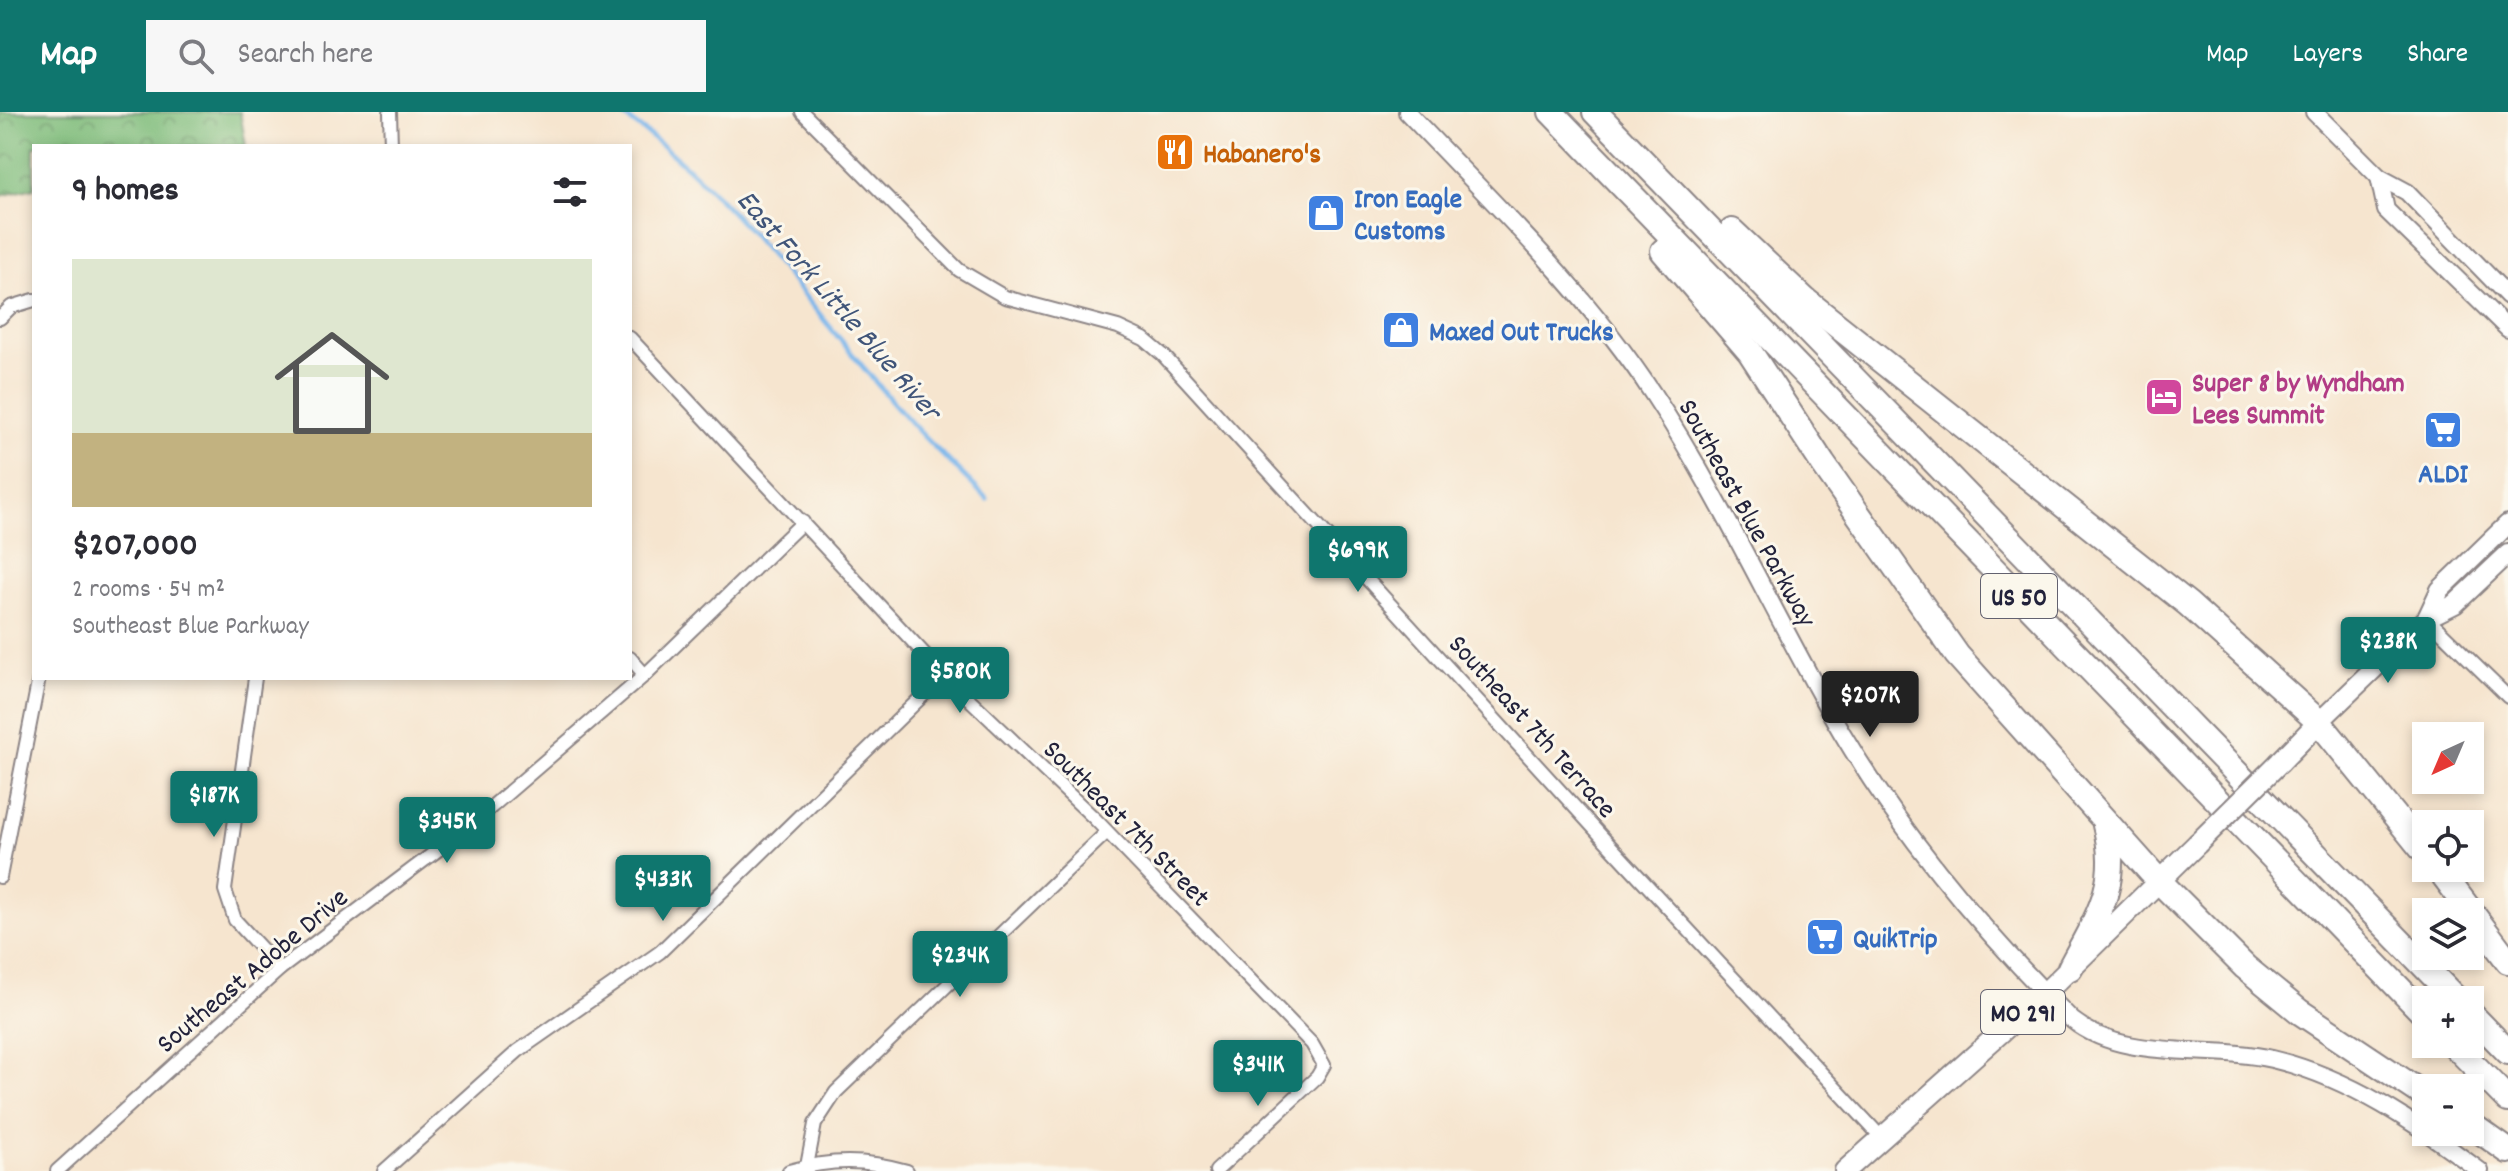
<!DOCTYPE html>
<html lang="en">
<head>
<meta charset="utf-8">
<style>
	:root { --surface:#fff; --page:#f7f7f7; --text:#2b2b33; --muted:#7c7c81; --line:#e1e1e2; --accent:#0f766e }
	body { margin:0; font-family:Dekko,sans-serif; background:var(--page); color:var(--text); height:100vh; display:flex; flex-direction:column; font-size:30px; white-space:nowrap }
	* { box-sizing:border-box; margin:0 }
	p { font-size:26px; color:var(--muted) }
	.icon { flex:none; width:44px; height:44px; fill:none; stroke:currentColor; stroke-width:2; stroke-linecap:round; stroke-linejoin:round }
	.map { position:relative; flex:1; overflow:hidden }
	.side { position:absolute; left:32px; top:32px; width:600px; height:536px; display:flex; flex-direction:column; background:var(--surface); border-radius:0px; box-shadow:0 4px 12px #0003 }
	.side>* { flex:none }
	.needle { width:52px; rotate:224deg }
	.tools { position:absolute; left:2412px; top:610px; display:grid; gap:16px }
	.tools a { display:grid; place-items:center; width:72px; height:72px; border-radius:0px; background:var(--surface); box-shadow:0 4px 12px #0003; font-size:40px }
	.price { position:absolute; translate:-50% -68px; padding:0 18px; border-radius:8px; background:var(--accent); color:#fff; font-size:26px; line-height:52px; filter:drop-shadow(0 2px 4px #0008) }
	.price::after { content:''; position:absolute; left:50%; top:48px; width:24px; height:18px; margin-left:-12px; background:inherit; clip-path:polygon(0 0,100% 0,50% 100%) }
	.price.on { background:#222; color:#fff }
	ul { padding:0; list-style:none }
	li { display:grid; align-content:center; gap:16px; height:424px; padding:0 40px }
	li+li { border-top:2px solid var(--line) }
	li span { display:grid; place-items:center; height:248px; border-radius:0px; color:#555 }
	li>.icon { margin-inline-start:auto }
	span .icon { width:144px; height:144px; fill:#fffc; stroke-width:1 }
	li b { font-size:34px }
	h2 { display:flex; justify-content:space-between; align-items:center; height:96px; padding:0 40px; font-size:34px }
	header { display:flex; align-items:center; gap:48px; box-sizing:border-box; height:112px; padding:0 40px; background:var(--accent); color:#fff }
	header strong { font-size:38px }
	nav { display:flex; gap:44px; margin-inline-start:auto; font-size:28px }
	.search { width:560px; height:72px; background:var(--page); display:flex; align-items:center; gap:20px; box-sizing:border-box; padding:0 28px; border-radius:0px; color:var(--muted); font-size:30px }
	.map>svg:first-child { display:block }
</style>
</head>
<body>
<header>
<strong>Map</strong>
<div class="search"><svg class="icon" aria-label="search" viewBox="0 0 24 24"><circle cx="10" cy="10" r="6"/><path d="M15 15l6 6"/></svg>Search here</div>
<nav><a>Map</a><a>Layers</a><a>Share</a></nav>
</header>
<div class="map">
<svg width="2508" height="1059" viewBox="0 0 2508 1059">
	<defs>
		<pattern id="forest-crowns" width="20" height="18" patternUnits="userSpaceOnUse" patternTransform="scale(2)"><rect width="20" height="18" fill="#7ebc7a"/><path d="M2 6a3 3 0 1 1 6 0M12 15a3 3 0 1 1 6 0" fill="none" stroke="#679865"/></pattern>
	</defs>
	<rect width="100%" height="100%" fill="#fbf7ec"/>
	<filter id="ink" filterUnits="userSpaceOnUse"><feTurbulence type="fractalNoise" baseFrequency=".0125" numOctaves="2"/><feDisplacementMap in="SourceGraphic" scale="16" xChannelSelector="R" yChannelSelector="G"/><feConvolveMatrix kernelMatrix="1 2 1 2 8 2 1 2 1" color-interpolation-filters="sRGB"/></filter>
	<filter id="wash" filterUnits="userSpaceOnUse"><feTurbulence type="fractalNoise" baseFrequency=".006" numOctaves="4" result="noise"/><feDisplacementMap in="SourceGraphic" scale="32" xChannelSelector="R" yChannelSelector="G"/><feGaussianBlur stdDeviation="1.8" result="paint"/><feColorMatrix in="noise" values="0 0 0 0 0 0 0 0 0 0 0 0 0 0 0 0 0 1.4 0 .05"/><feComposite in="paint" operator="in"/></filter>
	<g filter="url(#wash)">
		<rect width="100%" height="100%" fill="#f6e5cf"/>
		<!-- forest -->
		<path fill="url(#forest-crowns)" stroke="#506f5a" stroke-width="2" d="M0,0H240L246,34H34V76L0,84Z"/>
		<g fill="none" stroke-linecap="round" stroke-linejoin="round">
			<!-- stream -->
			<path stroke="#78b5eb" stroke-width="5" d="M618,0C739,83 816,207 914,314C937,339 963,362 987,387"/>
		</g>
	</g>
	<g filter="url(#ink)">
		<g fill="none" stroke-linecap="round" stroke-linejoin="round">
			<defs>
				<g id="minor">
					<path d="M390,0L391,34"/>
					<path d="M802,0L959,158L1005,185L1118,215L1144,227L1163,243L1603,726L1881,1025"/>
					<path d="M0,206L11,195L34,188"/>
					<path d="M630,226L944,563L1095,707L1312,932L1324,953L1317,965L1216,1059"/>
					<path d="M2427,506L2508,585"/>
					<path d="M630,546L645,563"/>
					<path d="M255,566L225,778L235,808L280,857"/>
					<path d="M0,765L39,566"/>
					<path d="M807,1054L815,1012L836,980L1107,720"/>
					<path d="M57,1059L280,857L467,716L645,563L803,410"/>
					<path d="M384,1059L518,939L660,840L944,563"/>
					<path d="M789,1059C831,1047 865,1047 907,1059"/>
				</g>
				<g id="tertiary">
					<path d="M1407,0C1492,90 1585,178 1653,282C1724,390 1777,510 1842,621C1905,727 1985,822 2072,908C2126,951 2208,932 2272,947C2351,966 2416,1011 2480,1059"/>
					<path d="M2314,0L2379,65L2407,80L2508,184"/>
					<path d="M2379,65L2386,98L2508,217"/>
				</g>
				<g id="secondary">
					<path d="M2427,506L2440,478L2508,412"/>
					<path d="M2319,610L2427,506L2455,492L2508,442"/>
				</g>
				<g id="primary">
					<path d="M2280,650L2319,610"/>
					<path d="M1845,1059L2045,881L2197,732"/>
				</g>
				<g id="motorway">
					<path d="M1551,0L2426,904"/>
					<path d="M1595,0L2457,888"/>
					<path d="M1732,119L1805,188L2188,492L2319,610L2426,742"/>
					<path d="M1663,139L1750,240L1823,352L1957,543L2158,768L2245,855L2300,900L2426,984"/>
					<path d="M2438,756L2508,849"/>
					<path d="M2070,856C2097,805 2121,772 2105,713"/>
					<path d="M2470,901L2508,940"/>
					<path d="M2453,932L2508,988"/>
					<path d="M2470,1012L2508,1039"/>
				</g>
			</defs>
			<!-- minor casing -->
			<use href="#minor" stroke="#8c8485" stroke-width="16"/>
			<!-- tertiary casing -->
			<use href="#tertiary" stroke="#8c8485" stroke-width="20"/>
			<!-- secondary casing -->
			<use href="#secondary" stroke="#8c8485" stroke-width="22"/>
			<!-- primary casing -->
			<use href="#primary" stroke="#8c8485" stroke-width="24"/>
			<!-- motorway casing -->
			<use href="#motorway" stroke="#8c8485" stroke-width="28"/>
			<!-- minor -->
			<use href="#minor" stroke="#fff" stroke-width="12"/>
			<!-- tertiary -->
			<use href="#tertiary" stroke="#fff" stroke-width="16"/>
			<!-- secondary -->
			<use href="#secondary" stroke="#fff" stroke-width="18"/>
			<!-- primary -->
			<use href="#primary" stroke="#fff" stroke-width="20"/>
			<!-- motorway -->
			<use href="#motorway" stroke="#fff" stroke-width="24"/>
			<defs>
				<path id="primary-bridge" d="M2197,732L2280,650"/>
			</defs>
			<!-- primary-bridge casing -->
			<use href="#primary-bridge" stroke="#8c8485" stroke-width="24" stroke-linecap="butt"/>
			<!-- primary-bridge -->
			<use href="#primary-bridge" stroke="#fff" stroke-width="20"/>
		</g>
	</g>
	<!-- icons -->
	<defs>
		<symbol id="restaurant-square" viewBox="-11 -11 22 22"><rect x="-9" y="-9" width="18" height="18" rx="4" fill="#e8710a" stroke="#fbf7ec"/><path d="M-5-6h1v4h1v-4h1v4h1v-4h1v5L-1.5 .5V6h-2V.5L-5-1ZM5-6V6H3V1.5H1.5Q1.5-4 5-6Z" fill="#fff"/></symbol>
		<symbol id="shop-square" viewBox="-11 -11 22 22"><rect x="-9" y="-9" width="18" height="18" rx="4" fill="#3f7fe0" stroke="#fbf7ec"/><path d="M-5-2.5h2.3a2.7 3.5 0 0 1 5.4 0H5L5.5 6h-11ZM-1.5-2.5h3a1.5 2.3 0 0 0-3 0Z" fill="#fff"/></symbol>
		<symbol id="hotel-square" viewBox="-11 -11 22 22"><rect x="-9" y="-9" width="18" height="18" rx="4" fill="#d1479c" stroke="#fbf7ec"/><path d="M-6-4.5h1.5V1H6V5H4.5V3h-9V5H-6ZM-4 0a1.8 1.8 0 1 1 3.6 0ZM.5 0V-2.5h3Q6-2.5 6 0Z" fill="#fff"/></symbol>
		<symbol id="supermarket-square" viewBox="-11 -11 22 22"><rect x="-9" y="-9" width="18" height="18" rx="4" fill="#3f7fe0" stroke="#fbf7ec"/><path d="M-6-5.5h2.5l.6 2H6L4.5 2H-2.5L-4.4-4H-6ZM-1.5 3.2a1.3 1.3 0 1 0 .1 0ZM3 3.2a1.3 1.3 0 1 0 .1 0Z" fill="#fff"/></symbol>
	</defs>
	<g fill-rule="evenodd">
		<use href="#restaurant-square" x="1153" y="18" width="44" height="44"/>
		<use href="#shop-square" x="1304" y="79" width="44" height="44"/>
		<use href="#shop-square" x="1379" y="196" width="44" height="44"/>
		<use href="#hotel-square" x="2142" y="263" width="44" height="44"/>
		<use href="#supermarket-square" x="2421" y="296" width="44" height="44"/>
		<use href="#supermarket-square" x="1803" y="803" width="44" height="44"/>
	</g>
	<g text-anchor="middle" stroke-width="6" stroke-linejoin="round" paint-order="stroke">
		<!-- shield labels -->
		<g fill="#fbf7ec" stroke="#636270" stroke-width="2">
			<rect x="1981" y="462" width="76" height="44" rx="6"/>
			<rect x="1981" y="878" width="84" height="44" rx="6"/>
		</g>
		<g font-size="26" font-weight="bold" fill="#22223b">
			<text x="2019" y="493">US 50</text>
			<text x="2023" y="909">MO 291</text>
		</g>
		<!-- food labels -->
		<g font-size="28" font-weight="bold" fill="#c56008" stroke="#fbf7ec" text-anchor="start">
			<text x="1203" y="50">Habanero's</text>
		</g>
		<!-- shop labels -->
		<g font-size="28" font-weight="bold" fill="#366cbe" stroke="#fbf7ec" text-anchor="start">
			<text x="1354" y="95">Iron Eagle<tspan x="1354" dy="32">Customs</tspan></text>
			<text x="1429" y="228">Maxed Out Trucks</text>
			<text x="2443" y="370" text-anchor="middle">ALDI</text>
			<text x="1853" y="835">QuikTrip</text>
		</g>
		<!-- hotel labels -->
		<g font-size="28" font-weight="bold" fill="#b23c85" stroke="#fbf7ec" text-anchor="start">
			<text x="2192" y="279">Super 8 by Wyndham<tspan x="2192" dy="32">Lees Summit</tspan></text>
		</g>
		<!-- street labels -->
		<g font-size="28" fill="#22223b" stroke="#fbf7ec">
			<text transform="translate(1749 400) rotate(61)" y="10">Southeast Blue Parkway</text>
			<text transform="translate(1534 613) rotate(48)" y="10">Southeast 7th Terrace</text>
			<text transform="translate(1128 710) rotate(45)" y="10">Southeast 7th Street</text>
			<text transform="translate(251 857) rotate(-40)" y="10">Southeast Adobe Drive</text>
		</g>
		<!-- water labels -->
		<g font-size="30" font-style="italic" fill="#405579" stroke="#fbf7ec">
			<text transform="translate(840 192) rotate(49)" y="10">East Fork Little Blue River</text>
		</g>
	</g>
</svg>
<div class="tools">
<a><svg class="needle" viewBox="-14 -14 28 28"><path d="M0-13l5 13h-10z" fill="#e53935"/><path d="M0 13l5-13h-10z" fill="#7c7c81"/></svg></a>
<a><svg class="icon" aria-label="locate" viewBox="0 0 24 24"><circle cx="12" cy="12" r="6"/><path d="M12 2v4M12 18v4M2 12h4M18 12h4"/></svg></a>
<a><svg class="icon" aria-label="layers" viewBox="0 0 24 24"><path d="M12 4l9 5-9 5-9-5zM3 14l9 5 9-5"/></svg></a>
<a>+</a>
<a>−</a>
</div>
<b class="price" style="left:1358px;top:482px">$699K</b>
<b class="price" style="left:2388px;top:573px">$238K</b>
<b class="price" style="left:960px;top:603px">$580K</b>
<b class="price on" style="left:1870px;top:627px">$207K</b>
<b class="price" style="left:214px;top:727px">$187K</b>
<b class="price" style="left:447px;top:753px">$345K</b>
<b class="price" style="left:663px;top:811px">$433K</b>
<b class="price" style="left:960px;top:887px">$234K</b>
<b class="price" style="left:1258px;top:996px">$341K</b>
<section class="side">
<h2>9 homes<svg class="icon" aria-label="filters" viewBox="0 0 24 24"><path d="M4 7h16M4 17h16"/><circle cx="9" cy="7" r="2"/><circle cx="15" cy="17" r="2"/></svg></h2>
<ul>
<li><span style="background:linear-gradient(#dfe7d0 70%,#c2b280 0)"><svg class="icon" aria-label="home" viewBox="0 0 24 24"><path d="M3 11l9-7 9 7M6 9v11h12V9"/></svg></span><div><b>$207,000</b><p>2 rooms · 54 m²</p><p>Southeast Blue Parkway</p></div></li>
</ul>
</section>
</div>
</body>
</html>
